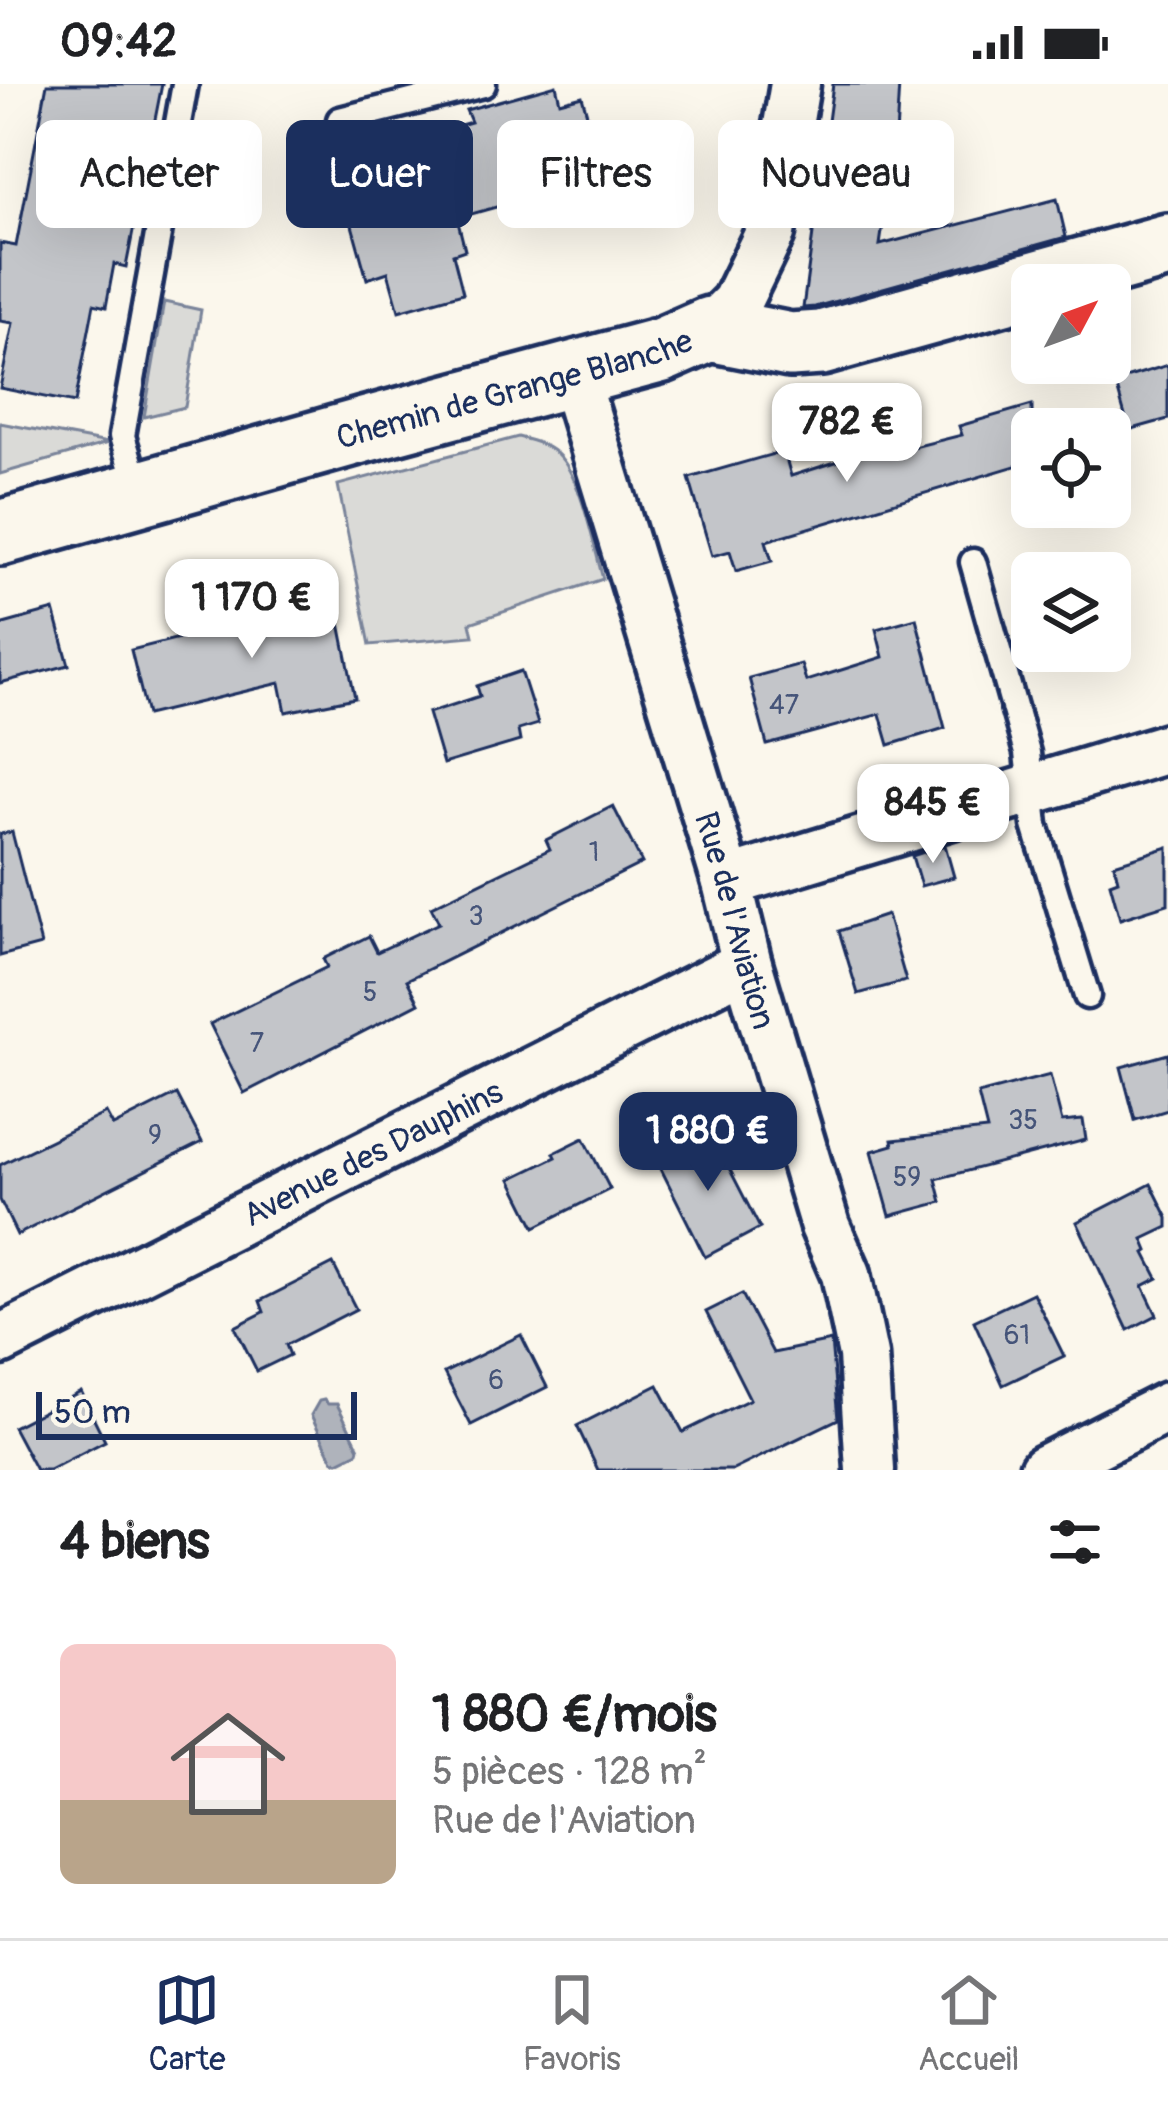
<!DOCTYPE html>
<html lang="fr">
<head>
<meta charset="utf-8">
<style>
	:root { --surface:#fff; --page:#f6f6f6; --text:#202124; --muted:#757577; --line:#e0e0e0; --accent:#1b2f5e }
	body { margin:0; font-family:Pangolin,sans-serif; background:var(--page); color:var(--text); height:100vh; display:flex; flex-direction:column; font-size:45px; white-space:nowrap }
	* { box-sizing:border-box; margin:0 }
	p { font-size:39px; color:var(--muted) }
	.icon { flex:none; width:66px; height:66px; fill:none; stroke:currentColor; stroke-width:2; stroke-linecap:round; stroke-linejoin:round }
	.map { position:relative; height:1386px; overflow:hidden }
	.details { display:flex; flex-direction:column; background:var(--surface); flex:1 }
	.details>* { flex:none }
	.banner { position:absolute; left:36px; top:36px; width:1098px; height:108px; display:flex; gap:24px }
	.needle { width:78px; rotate:49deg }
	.controls { position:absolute; left:1011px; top:180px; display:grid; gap:24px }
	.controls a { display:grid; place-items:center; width:120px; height:120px; border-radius:18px; background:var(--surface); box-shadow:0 12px 48px #0002; font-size:60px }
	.scale { position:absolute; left:36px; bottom:30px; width:321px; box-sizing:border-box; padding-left:12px; border:6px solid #1b2f5e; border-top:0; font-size:33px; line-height:42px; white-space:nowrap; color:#1b2f5e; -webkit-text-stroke:9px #fbf7ec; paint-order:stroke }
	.price { position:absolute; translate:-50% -102px; padding:0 27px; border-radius:24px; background:#fff; color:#222; font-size:39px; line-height:78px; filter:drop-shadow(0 3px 6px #0008) }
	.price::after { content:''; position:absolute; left:50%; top:72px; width:36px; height:27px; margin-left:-18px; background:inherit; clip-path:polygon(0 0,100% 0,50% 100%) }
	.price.selected { background:var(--accent); color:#fff }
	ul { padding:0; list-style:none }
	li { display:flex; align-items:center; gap:36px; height:300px; padding:0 60px }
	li+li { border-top:3px solid var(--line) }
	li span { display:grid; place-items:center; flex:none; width:336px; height:240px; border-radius:18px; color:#555 }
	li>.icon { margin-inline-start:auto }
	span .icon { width:144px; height:144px; fill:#fffc; stroke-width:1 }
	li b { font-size:51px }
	h2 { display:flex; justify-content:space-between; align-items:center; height:144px; padding:0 60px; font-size:51px }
	.pill { padding:0 42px; border-radius:18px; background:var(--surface); box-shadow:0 12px 48px #0002; font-size:42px; line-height:108px }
	.pill.selected { background:var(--accent); color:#fff }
	.status { display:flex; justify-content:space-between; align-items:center; height:84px; padding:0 60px; background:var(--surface); direction:ltr }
	.status svg { height:33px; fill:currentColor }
	.tabs { display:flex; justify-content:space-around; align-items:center; height:168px; border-top:3px solid var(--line); background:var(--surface); font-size:33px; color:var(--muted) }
	.tabs a { display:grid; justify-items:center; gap:6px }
	.tabs .selected { color:var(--accent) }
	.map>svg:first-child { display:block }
</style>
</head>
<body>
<div class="status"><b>09:42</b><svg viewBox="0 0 49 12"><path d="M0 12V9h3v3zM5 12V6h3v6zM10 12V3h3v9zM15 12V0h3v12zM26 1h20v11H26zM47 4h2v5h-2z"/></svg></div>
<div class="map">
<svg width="1168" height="1386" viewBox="0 0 1168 1386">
	<rect width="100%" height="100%" fill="#fbf7ec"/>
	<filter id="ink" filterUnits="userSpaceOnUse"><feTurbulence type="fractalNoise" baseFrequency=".00833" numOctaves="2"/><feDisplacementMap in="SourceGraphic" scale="24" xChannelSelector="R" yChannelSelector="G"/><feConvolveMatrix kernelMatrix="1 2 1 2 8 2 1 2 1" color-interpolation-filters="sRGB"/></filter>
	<g filter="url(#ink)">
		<!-- green -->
		<g fill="#dadad7" stroke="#7a849a" stroke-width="3">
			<path d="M164,218L201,226L185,323L144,333Z"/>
			<path d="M0,339L108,359L0,390Z"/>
			<path d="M518,353C534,357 550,361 561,374C582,398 594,463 603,495L470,539L473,552L370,561L338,401Z"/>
		</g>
		<!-- water -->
		<path fill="#afb3bb" stroke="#747e96" stroke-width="3" d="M324,1316L328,1320H337L359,1364L358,1368L338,1378L333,1376L311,1331L319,1317Z"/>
		<!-- building -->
		<g fill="#c3c5c9" stroke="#1b2f5e" stroke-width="3">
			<path d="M47,0H162L126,183L114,180L106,223L94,220L75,319L0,304L13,239L0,237V159L16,162Z"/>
			<path d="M833,0H899L896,52L880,161L1057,115L1066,153L815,223L803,224Z"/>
			<path d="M556,1L560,18L582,12L593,52L585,56L596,95L457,134L465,166L453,170L463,209L399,227L388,188L367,195L338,91L436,63L432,49L471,38L466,26Z"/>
			<path d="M1168,281V335L1129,346L1115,297Z"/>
			<path d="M1032,321V377L766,457L772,477L736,487L730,467L712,472L689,394L784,367L791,392L896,359L898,367L962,351L959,342Z"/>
			<path d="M335,514L355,614L286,628L280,599L147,631L131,566L267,532L266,527Z"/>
			<path d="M54,526L69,581L0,599V541Z"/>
			<path d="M916,534L945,644L889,661L880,630L767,661L749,594L801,580L806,597L883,573L876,545Z"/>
			<path d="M521,587L538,640L518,646L520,657L443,680L428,629L480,612L477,602Z"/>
			<path d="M613,722L642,779L407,896L419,919L244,1009L210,940L327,883L323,875L369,852L377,868L439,839L431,823L550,765L546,756Z"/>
			<path d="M12,748L41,861L0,872V750Z"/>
			<path d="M945,761L954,793L921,802L912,772Z"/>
			<path d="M1168,763V820L1120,835L1110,799L1118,796L1114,780Z"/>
			<path d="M887,831L906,897L858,910L839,847Z"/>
			<path d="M1168,970V1026L1135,1036L1121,983Z"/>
			<path d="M1050,991L1062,1038L1083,1036L1086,1056L936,1095L942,1118L890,1132L872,1067L893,1061L892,1056L987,1046L978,1010Z"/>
			<path d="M177,1010L202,1058L17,1151L0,1116V1081L106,1029L113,1042Z"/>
			<path d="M710,1047L760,1144L705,1173L656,1075Z"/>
			<path d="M584,1054L610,1105L535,1143L511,1095L556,1073L554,1069Z"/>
			<path d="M1151,1100L1168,1134V1143L1143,1155L1148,1167L1145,1169L1158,1194L1143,1202L1157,1231L1128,1246L1077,1138Z"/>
			<path d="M333,1180L356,1225L286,1261L290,1271L257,1287L235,1243L264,1228L260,1217Z"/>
			<path d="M1033,1209L1064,1272L1003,1301L974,1237Z"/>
			<path d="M742,1210L773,1269L831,1257L838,1335L733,1386H598L577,1342L658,1301L683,1348L750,1315L706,1228Z"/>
			<path d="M521,1251L547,1303L471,1341L444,1289Z"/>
			<path d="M81,1308L105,1357L49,1386H36L13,1343Z"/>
		</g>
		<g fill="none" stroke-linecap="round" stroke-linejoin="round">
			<defs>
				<g id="service">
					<path d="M340,36L483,0"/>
					<path d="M139,408L122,352L185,0"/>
					<path d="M973,478L1027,669L1035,741L1087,912"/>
				</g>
				<g id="minor">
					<path d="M710,245L736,219L770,149L795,0"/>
					<path id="s1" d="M573,290L727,798L747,880L825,1142L846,1190L863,1271L870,1386"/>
					<path d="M727,798L1168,664"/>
					<path id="s2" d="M0,1256L747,880"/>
					<path d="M1044,1386L1168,1323"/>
				</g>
				<g id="tertiary">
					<path id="s3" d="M0,449L364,346L662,266L710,245L790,261L821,259L1168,162"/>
				</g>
			</defs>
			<!-- service casing -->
			<use href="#service" stroke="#1b2f5e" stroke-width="33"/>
			<!-- minor casing -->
			<use href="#minor" stroke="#1b2f5e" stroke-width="57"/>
			<!-- tertiary casing -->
			<use href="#tertiary" stroke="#1b2f5e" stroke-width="72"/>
			<!-- service -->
			<use href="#service" stroke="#fbf7ec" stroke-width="24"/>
			<!-- minor -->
			<use href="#minor" stroke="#fbf7ec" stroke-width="48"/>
			<!-- tertiary -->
			<use href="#tertiary" stroke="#fbf7ec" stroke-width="63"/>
		</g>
	</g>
	<g text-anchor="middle" stroke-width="12" stroke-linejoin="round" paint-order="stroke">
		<!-- number labels -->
		<g font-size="27" fill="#455479">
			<text x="784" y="630">47</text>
			<text x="594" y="777">1</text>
			<text x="476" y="841">3</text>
			<text x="370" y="917">5</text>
			<text x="257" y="968">7</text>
			<text x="1023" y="1045">35</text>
			<text x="155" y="1060">9</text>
			<text x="907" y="1102">59</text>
			<text x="1017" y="1260">61</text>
			<text x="496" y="1305">6</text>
		</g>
		<!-- street labels -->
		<g font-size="33" fill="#1b2f5e" stroke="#fbf7ec">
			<text dy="12" stroke="none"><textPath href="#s3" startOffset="534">Chemin de Grange Blanche</textPath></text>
			<text dy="12" stroke="none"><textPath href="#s1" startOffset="570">Rue de l'Aviation</textPath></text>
			<text dy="12" stroke="none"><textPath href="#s2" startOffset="417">Avenue des Dauphins</textPath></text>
		</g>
	</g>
</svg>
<div class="controls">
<a><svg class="needle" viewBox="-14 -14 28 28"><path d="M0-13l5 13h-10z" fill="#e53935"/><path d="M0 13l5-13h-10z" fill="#757577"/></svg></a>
<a><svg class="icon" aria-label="locate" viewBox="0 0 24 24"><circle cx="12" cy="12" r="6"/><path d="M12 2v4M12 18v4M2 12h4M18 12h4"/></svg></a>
<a><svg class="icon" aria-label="layers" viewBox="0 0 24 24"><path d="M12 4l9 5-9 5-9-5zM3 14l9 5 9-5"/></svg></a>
</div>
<div class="scale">50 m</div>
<b class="price" style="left:847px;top:401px">782 €</b>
<b class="price" style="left:252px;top:577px">1 170 €</b>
<b class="price" style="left:933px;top:782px">845 €</b>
<b class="price selected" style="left:708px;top:1110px">1 880 €</b>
<div class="banner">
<a class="pill">Acheter</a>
<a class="pill selected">Louer</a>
<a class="pill">Filtres</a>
<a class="pill">Nouveau</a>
</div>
</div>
<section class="details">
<h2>4 biens<svg class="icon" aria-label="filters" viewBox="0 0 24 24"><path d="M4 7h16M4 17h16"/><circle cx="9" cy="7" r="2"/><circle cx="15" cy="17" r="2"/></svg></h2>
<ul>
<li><span style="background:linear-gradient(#f6c9c9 65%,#b9a48a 0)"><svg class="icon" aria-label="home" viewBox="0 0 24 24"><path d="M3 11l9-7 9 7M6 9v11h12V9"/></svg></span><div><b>1 880 €/mois</b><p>5 pièces · 128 m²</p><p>Rue de l'Aviation</p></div></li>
</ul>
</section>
<nav class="tabs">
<a class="selected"><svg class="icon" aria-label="map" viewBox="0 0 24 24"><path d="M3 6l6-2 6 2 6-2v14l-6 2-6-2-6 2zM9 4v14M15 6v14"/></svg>Carte</a>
<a><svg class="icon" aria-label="saved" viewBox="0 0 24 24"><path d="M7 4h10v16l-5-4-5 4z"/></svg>Favoris</a>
<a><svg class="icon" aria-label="home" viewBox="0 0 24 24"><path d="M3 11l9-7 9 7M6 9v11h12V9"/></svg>Accueil</a>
</nav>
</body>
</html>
